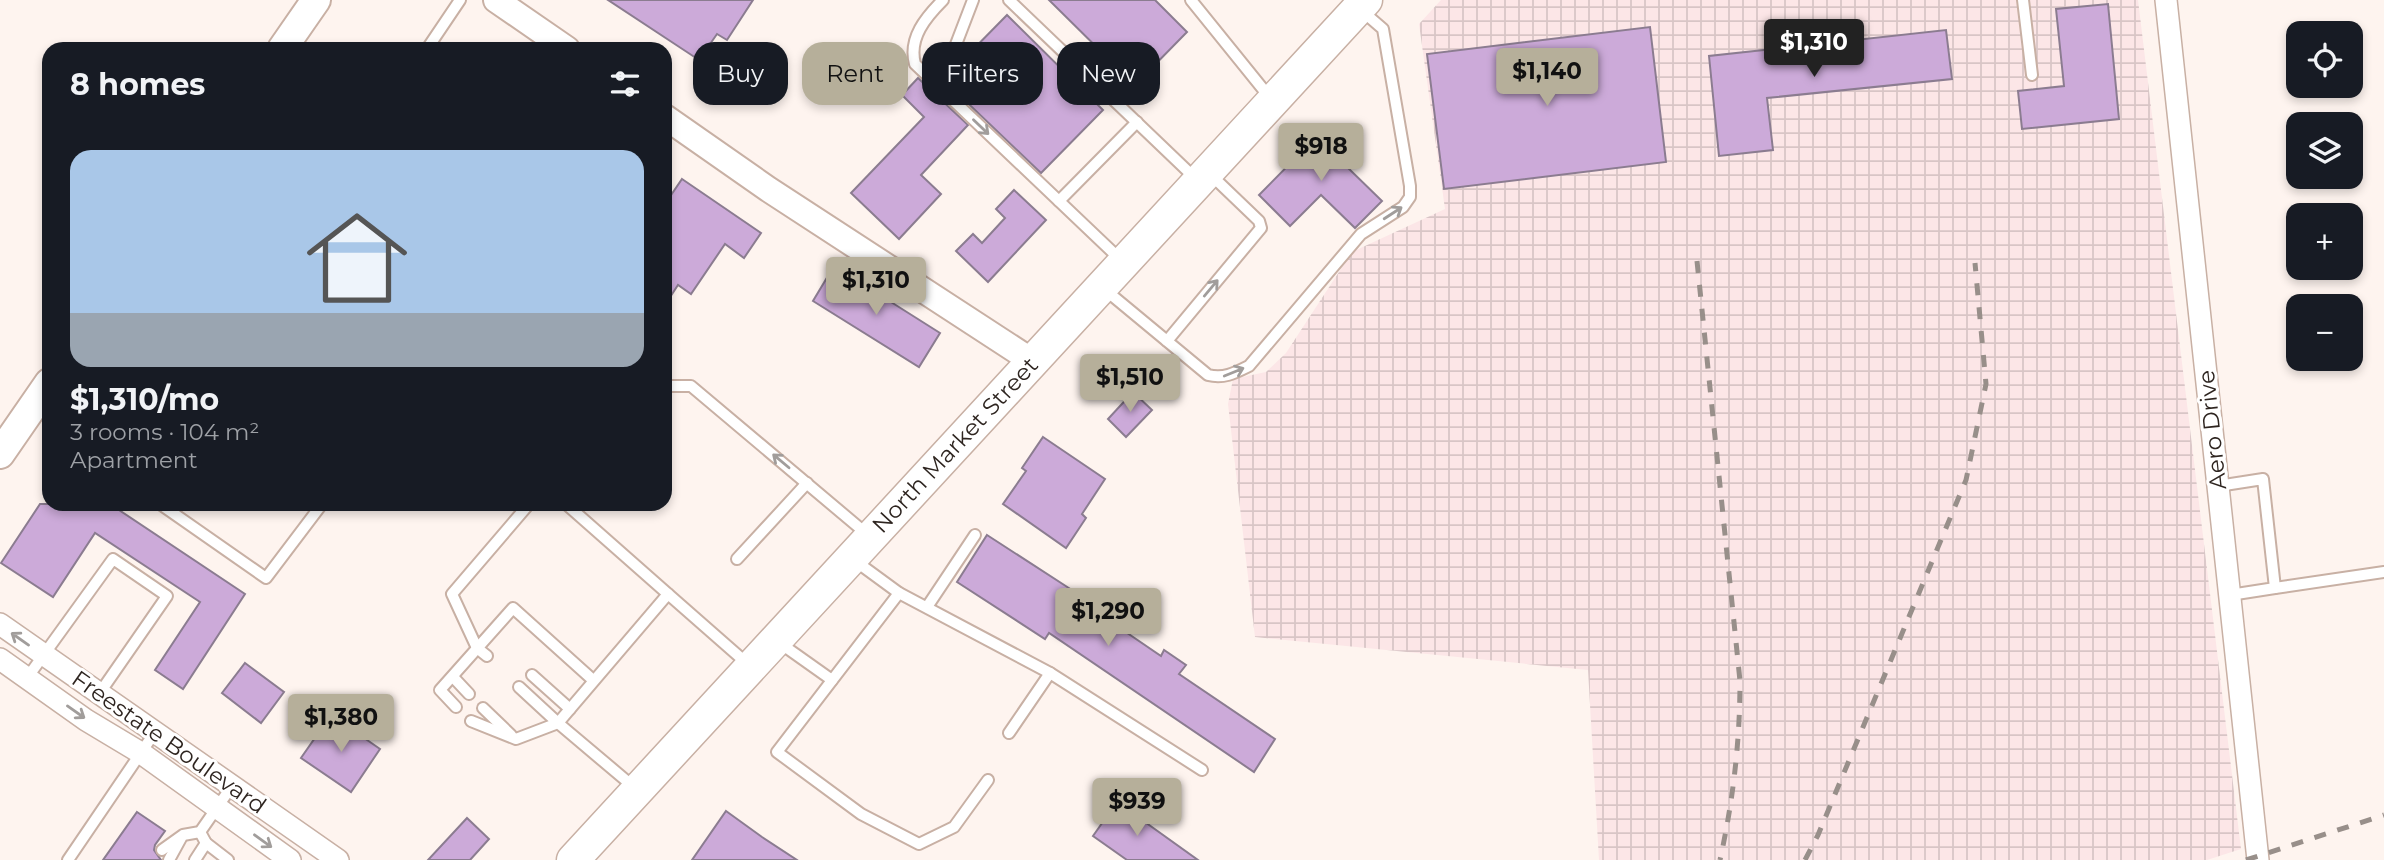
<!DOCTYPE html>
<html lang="en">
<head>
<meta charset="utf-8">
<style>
	:root { --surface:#171b24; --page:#242831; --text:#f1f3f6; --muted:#9ea1a6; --accent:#b6af9a }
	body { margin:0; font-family:Montserrat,sans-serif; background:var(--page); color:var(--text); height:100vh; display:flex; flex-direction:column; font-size:26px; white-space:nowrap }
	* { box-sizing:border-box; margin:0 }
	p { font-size:23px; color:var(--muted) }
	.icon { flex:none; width:38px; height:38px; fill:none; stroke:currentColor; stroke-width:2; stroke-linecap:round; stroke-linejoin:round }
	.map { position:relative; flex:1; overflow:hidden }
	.panel { position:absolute; left:42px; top:42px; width:630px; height:469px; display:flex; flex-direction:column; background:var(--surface); border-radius:21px; box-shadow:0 4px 10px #0003 }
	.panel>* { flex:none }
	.hud { position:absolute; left:693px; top:42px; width:665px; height:63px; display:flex; gap:14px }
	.fabs { position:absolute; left:2286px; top:21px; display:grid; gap:14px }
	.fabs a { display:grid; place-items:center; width:77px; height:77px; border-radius:14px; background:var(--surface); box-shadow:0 4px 10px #0003; font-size:35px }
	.price { position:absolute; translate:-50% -60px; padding:0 16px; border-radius:7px; background:var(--accent); color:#111; font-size:23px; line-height:46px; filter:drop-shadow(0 2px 4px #0008) }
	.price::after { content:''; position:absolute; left:50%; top:42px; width:21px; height:16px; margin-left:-10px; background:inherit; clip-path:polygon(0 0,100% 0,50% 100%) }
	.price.current { background:#222; color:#fff }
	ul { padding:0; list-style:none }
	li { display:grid; align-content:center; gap:14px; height:371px; padding:0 28px }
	li span { display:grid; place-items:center; height:217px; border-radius:21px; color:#555 }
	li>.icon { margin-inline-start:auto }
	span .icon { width:126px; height:126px; fill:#fffc; stroke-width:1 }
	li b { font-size:30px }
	h2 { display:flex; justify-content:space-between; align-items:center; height:84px; padding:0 28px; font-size:30px }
	.tag { padding:0 24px; border-radius:21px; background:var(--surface); box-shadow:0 4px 10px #0003; font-size:24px; line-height:63px }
	.tag.current { background:var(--accent); color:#111 }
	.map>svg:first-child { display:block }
</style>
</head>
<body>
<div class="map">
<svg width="2384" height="860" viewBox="0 0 2384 860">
	<defs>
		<pattern id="industrial-grid" width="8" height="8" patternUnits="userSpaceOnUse" patternTransform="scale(1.75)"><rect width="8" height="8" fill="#fce6e7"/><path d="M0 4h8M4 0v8" fill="none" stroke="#d8c5c6"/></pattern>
	</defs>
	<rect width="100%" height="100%" fill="#fef4ef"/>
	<!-- industrial -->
	<path fill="url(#industrial-grid)" d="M1441,0H2138L2241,849L2207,860H1599L1588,670L1255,637L1228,404L1233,379L1266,372L1286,353L1352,252L1445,209L1419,24Z"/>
	<!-- building -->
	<g fill="#ccaad9" stroke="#8b7c90" stroke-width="2">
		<path d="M608,0H753L727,40L717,34L699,60Z"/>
		<path d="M1049,0H1155L1187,32L1135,85Z"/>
		<path d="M2108,4L2119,119L2022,129L2018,91L2064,86L2056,9Z"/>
		<path d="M1007,15L1103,110L1041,173L929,66L939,56L944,65L953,70Z"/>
		<path d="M1650,27L1666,162L1444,189L1427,54Z"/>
		<path d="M1946,30L1952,79L1767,98L1773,150L1719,156L1709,56Z"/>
		<path d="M918,78L968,125L921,175L941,194L899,239L851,193L924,117L902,95Z"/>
		<path d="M1327,126L1357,155L1346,166L1382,201L1355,228L1321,195L1290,226L1259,195Z"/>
		<path d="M682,179L761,233L744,258L725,244L691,294L678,285L665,305V204Z"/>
		<path d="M1014,190L1046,220L988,282L956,251L973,234L982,243L1005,218L996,209Z"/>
		<path d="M834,266L940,333L919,367L813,301Z"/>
		<path d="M1133,392L1152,410L1126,437L1108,419Z"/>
		<path d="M1043,437L1105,479L1082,514L1086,518L1066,548L1003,504L1026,471L1022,468Z"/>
		<path d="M40,504H110L245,594L183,689L155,670L200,602L95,533L53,597L1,563Z"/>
		<path d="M987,535L1075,592L1073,596L1161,656L1164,650L1186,665L1179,674L1275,739L1254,772L1049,633L1045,639L957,582Z"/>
		<path d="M245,663L284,692L261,723L222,693Z"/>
		<path d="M331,715L380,749L351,792L301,758Z"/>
		<path d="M1117,802L1198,860H1127L1093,836Z"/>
		<path d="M726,811L762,837L797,860H692Z"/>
		<path d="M137,812L165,831L155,845L154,850L161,860H103Z"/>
		<path d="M467,818L489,839L470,860H428Z"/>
	</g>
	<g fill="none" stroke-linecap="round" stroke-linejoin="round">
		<defs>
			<g id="service">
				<path d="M943,0C926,17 908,38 915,64L1122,261"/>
				<path d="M1009,0L1196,179"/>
				<path d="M1191,0L1271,99"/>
				<path d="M2023,0L2032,75"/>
				<path d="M427,49L460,0"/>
				<path d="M950,60L973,0"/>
				<path d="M1059,201L1137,122"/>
				<path d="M1103,288L1208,375C1224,379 1235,373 1249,366L1361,234L1403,207L1410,197V186L1383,29L1361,10"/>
				<path d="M1167,341L1261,228L1259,221L1210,174"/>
				<path d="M665,386H691L868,535"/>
				<path d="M2218,486L2263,479L2275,588L2230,595"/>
				<path d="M160,504L266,578L322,504"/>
				<path d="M566,504L668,594"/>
				<path d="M737,559L807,483"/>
				<path d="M854,560L899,593"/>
				<path d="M2275,588L2384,572"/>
				<path d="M927,607L975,535"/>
				<path d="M777,641L832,680"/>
				<path d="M487,656L477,648L452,594L529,504"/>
				<path d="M532,675L570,709"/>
				<path d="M453,677L469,694"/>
				<path d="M27,678L113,559L167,596L99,694"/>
				<path d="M456,707L440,690L513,608L593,680"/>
				<path d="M483,708L511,735"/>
				<path d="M471,721L516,739L558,723L519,687"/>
				<path d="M1009,733L1050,673"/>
				<path d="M988,780L954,827L919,844L861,814L777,752L899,593L1050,673L1202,770"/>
				<path d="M635,788L558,723L668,594L750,666"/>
				<path d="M200,832L206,843L228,860"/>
				<path d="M162,850L183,835L200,832L232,786"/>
				<path d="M68,860L155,732"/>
				<path d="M169,860L181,838"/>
				<path d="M195,860L206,843"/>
			</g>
			<g id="minor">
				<path d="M2166,0L2258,860"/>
				<path d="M0,624L338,860"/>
				<path d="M0,659L86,720L141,753L290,860"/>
			</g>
			<g id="tertiary">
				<path d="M496,0L567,49"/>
				<path d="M665,117L768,189L1032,361"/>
			</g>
			<g id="secondary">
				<path d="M282,49L316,0"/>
				<path d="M0,454L49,383"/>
			</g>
			<path id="primary" d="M573,860L1366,0"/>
		</defs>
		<!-- service casing -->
		<use href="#service" stroke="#c8b0a4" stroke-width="14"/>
		<!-- minor casing -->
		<use href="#minor" stroke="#c8b0a4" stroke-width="24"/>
		<!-- tertiary casing -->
		<use href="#tertiary" stroke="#c8b0a4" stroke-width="28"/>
		<!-- secondary casing -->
		<use href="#secondary" stroke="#c8b0a4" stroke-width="32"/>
		<!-- primary casing -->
		<use href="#primary" stroke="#c8b0a4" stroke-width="35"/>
		<!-- service -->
		<use href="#service" stroke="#fff" stroke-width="10"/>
		<!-- minor -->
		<use href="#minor" stroke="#fff" stroke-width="21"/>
		<!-- tertiary -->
		<use href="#tertiary" stroke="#fff" stroke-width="24"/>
		<!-- secondary -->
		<use href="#secondary" stroke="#fff" stroke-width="28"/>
		<!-- primary -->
		<use href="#primary" stroke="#fff" stroke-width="32"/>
		<!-- rail -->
		<g stroke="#988f8a" stroke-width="5" stroke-dasharray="12 12" stroke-linecap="butt">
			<path d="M1697,261L1740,681C1740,742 1733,801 1720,860"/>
			<path d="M1805,860L1818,835L1966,480L1986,384L1975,263"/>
			<path d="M2246,860L2384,815"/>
		</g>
	</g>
	<!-- one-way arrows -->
	<defs><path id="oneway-shaft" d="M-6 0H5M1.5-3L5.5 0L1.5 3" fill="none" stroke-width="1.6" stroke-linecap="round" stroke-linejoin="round" transform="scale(1.75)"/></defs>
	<g stroke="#a19d9b">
		<use href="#oneway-shaft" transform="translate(981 127) rotate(44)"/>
		<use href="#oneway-shaft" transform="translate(1393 213) rotate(-33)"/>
		<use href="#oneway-shaft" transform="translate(1211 288) rotate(-50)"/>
		<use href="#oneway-shaft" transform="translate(1234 372) rotate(-22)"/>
		<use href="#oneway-shaft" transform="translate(781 461) rotate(-140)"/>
		<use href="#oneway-shaft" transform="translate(20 639) rotate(-145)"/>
		<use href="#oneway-shaft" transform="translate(76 712) rotate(35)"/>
		<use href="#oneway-shaft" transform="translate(263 841) rotate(36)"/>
	</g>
	<g text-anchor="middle" stroke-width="6" stroke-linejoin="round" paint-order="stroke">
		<!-- street labels -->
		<g font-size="23" fill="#2e2520" stroke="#fff">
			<text transform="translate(2212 430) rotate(-96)" y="8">Aero Drive</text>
			<text transform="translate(955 445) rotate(-47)" y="8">North Market Street</text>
			<text transform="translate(169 742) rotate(35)" y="8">Freestate Boulevard</text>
		</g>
	</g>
</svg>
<div class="fabs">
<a><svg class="icon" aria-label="locate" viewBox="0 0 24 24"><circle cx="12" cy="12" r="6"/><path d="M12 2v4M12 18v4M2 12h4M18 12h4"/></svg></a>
<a><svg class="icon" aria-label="layers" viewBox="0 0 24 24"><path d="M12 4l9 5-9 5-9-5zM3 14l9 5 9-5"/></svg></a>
<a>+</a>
<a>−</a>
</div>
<b class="price current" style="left:1814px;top:79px">$1,310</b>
<b class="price" style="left:1547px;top:108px">$1,140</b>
<b class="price" style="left:1321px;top:183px">$918</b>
<b class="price" style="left:876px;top:317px">$1,310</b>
<b class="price" style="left:1130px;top:414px">$1,510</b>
<b class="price" style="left:1108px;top:648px">$1,290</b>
<b class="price" style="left:341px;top:754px">$1,380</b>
<b class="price" style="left:1137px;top:838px">$939</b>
<div class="hud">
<a class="tag">Buy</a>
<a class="tag current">Rent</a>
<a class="tag">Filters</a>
<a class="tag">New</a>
</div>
<section class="panel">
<h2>8 homes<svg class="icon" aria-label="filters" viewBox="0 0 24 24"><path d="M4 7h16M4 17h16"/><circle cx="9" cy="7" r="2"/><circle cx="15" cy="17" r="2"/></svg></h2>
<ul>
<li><span style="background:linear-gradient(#a9c7e8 75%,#9aa5b1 0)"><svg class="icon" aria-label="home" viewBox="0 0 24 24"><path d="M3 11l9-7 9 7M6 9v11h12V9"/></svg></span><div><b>$1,310/mo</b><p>3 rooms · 104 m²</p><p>Apartment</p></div></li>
</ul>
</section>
</div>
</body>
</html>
